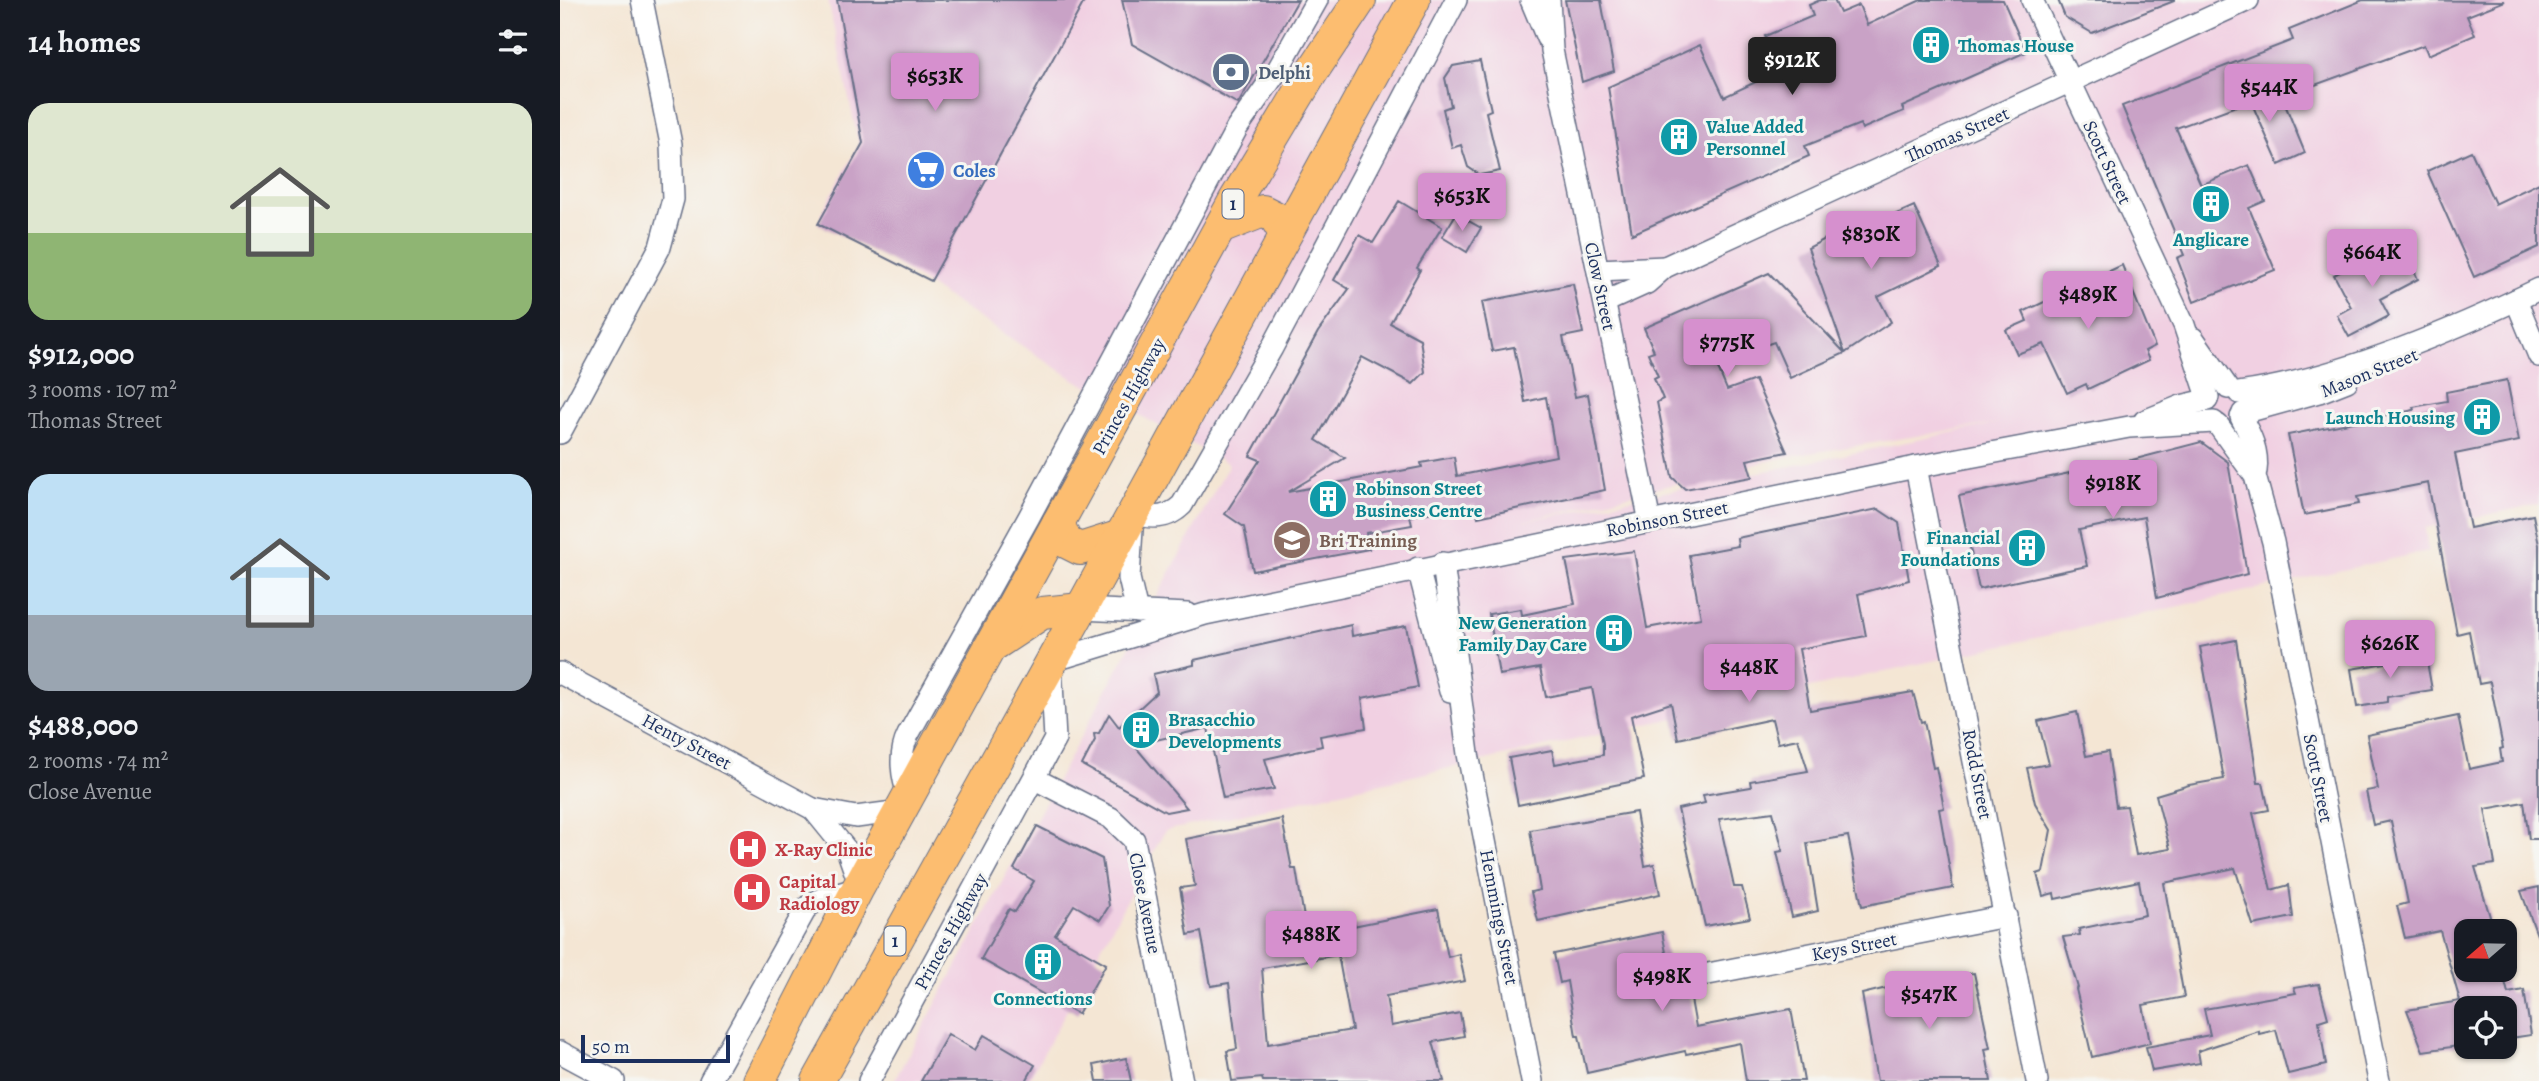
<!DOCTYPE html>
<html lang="en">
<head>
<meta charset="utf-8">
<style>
	:root { --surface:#171b24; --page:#242831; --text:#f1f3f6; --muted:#9ea1a6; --accent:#d690ce }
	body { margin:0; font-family:Alegreya,serif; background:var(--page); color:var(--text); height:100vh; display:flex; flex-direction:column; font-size:26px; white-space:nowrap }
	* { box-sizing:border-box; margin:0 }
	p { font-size:23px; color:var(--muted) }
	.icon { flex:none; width:38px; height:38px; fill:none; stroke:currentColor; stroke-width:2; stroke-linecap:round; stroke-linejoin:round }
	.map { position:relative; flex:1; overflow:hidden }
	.sheet { display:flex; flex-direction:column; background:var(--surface); width:560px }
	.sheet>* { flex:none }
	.needle { width:46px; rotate:250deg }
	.fabs { position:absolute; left:1894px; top:919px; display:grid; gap:14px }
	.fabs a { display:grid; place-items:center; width:63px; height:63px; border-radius:14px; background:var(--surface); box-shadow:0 2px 5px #0004; font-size:35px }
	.scale { position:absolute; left:21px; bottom:18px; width:149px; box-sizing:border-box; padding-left:7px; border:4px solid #1b2f5e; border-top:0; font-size:19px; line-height:24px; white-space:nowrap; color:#1b2f5e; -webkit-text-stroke:5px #f6f6f2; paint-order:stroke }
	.price { position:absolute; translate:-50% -60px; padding:0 16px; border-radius:7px; background:var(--accent); color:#111; font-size:23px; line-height:46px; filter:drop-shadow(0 2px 4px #0008) }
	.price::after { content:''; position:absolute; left:50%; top:42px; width:21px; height:16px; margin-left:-10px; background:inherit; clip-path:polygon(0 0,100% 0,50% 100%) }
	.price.on { background:#222; color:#fff }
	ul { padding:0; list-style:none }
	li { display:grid; align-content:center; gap:14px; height:371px; padding:0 28px }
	li span { display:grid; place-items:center; height:217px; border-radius:21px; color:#555 }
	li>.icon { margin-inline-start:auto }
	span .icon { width:126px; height:126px; fill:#fffc; stroke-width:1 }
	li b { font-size:30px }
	h2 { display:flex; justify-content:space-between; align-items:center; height:84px; padding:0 28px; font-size:30px }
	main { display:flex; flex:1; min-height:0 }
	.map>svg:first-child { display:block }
</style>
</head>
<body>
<main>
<section class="sheet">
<h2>14 homes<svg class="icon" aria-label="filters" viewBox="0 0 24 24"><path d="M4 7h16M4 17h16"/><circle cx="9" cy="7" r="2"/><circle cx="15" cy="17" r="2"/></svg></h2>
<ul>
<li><span style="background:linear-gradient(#dfe7d0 60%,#8fb573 0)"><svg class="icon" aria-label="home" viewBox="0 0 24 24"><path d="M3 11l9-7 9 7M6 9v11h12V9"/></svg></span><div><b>$912,000</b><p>3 rooms · 107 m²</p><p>Thomas Street</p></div></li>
<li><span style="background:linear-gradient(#bfe0f5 65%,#9aa5b1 0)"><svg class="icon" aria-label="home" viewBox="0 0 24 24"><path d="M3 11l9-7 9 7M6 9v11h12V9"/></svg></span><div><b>$488,000</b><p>2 rooms · 74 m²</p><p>Close Avenue</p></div></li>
</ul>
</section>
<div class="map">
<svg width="1979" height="1081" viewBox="0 0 1979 1081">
	<rect width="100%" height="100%" fill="#f6f6f2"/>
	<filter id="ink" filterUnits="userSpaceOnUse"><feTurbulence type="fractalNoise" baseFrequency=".0143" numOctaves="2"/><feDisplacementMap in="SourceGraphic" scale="14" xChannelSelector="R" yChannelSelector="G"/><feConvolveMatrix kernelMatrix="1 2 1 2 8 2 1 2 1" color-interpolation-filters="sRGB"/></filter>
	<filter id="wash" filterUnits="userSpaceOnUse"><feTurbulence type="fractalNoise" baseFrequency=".00686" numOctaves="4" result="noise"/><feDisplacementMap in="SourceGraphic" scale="28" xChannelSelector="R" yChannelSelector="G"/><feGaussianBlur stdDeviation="1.57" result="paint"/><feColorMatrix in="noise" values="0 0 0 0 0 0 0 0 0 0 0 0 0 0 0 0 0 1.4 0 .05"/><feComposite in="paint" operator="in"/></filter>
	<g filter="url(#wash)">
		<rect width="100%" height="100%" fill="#f4e6d4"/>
		<!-- built -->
		<path fill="#f1d0e2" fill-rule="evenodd" d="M268,0H1979V504L1865,528L1868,551L605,831L468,1081H334L669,464L512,378L260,215L299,145ZM1439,423L965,521H964L1225,457Z"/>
		<g id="blocks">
			<!-- building -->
			<g fill="#c9a2c6" fill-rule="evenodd">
				<path d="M277,0H525L371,281L258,224L303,143Z"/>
				<path d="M562,0H738L678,104L572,44Z"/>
				<path d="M1005,0H1041L1054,71L1022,82Z"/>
				<path d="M1260,0H1274L1280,13L1299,5L1307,25L1361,0H1443L1466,52L1342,107L1344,111L1302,129L1300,124L1245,146L1249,156L1072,234L1048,87L1140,45L1164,97L1219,71L1205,36L1253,16L1249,5Z"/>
				<path d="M1498,0H1614V1L1532,33L1505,17Z"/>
				<path d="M1803,0L1945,1L1907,16L1915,35L1868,55L1864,45L1722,97L1745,153L1719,165L1693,106L1689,107L1687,102L1616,128L1641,185L1689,165L1705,201L1689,208L1715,270L1634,302L1617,258L1624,255L1562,106L1733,40L1729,30Z"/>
				<path d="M920,61L931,110L926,112L940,171L920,175L908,167L901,145L892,148L883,109L891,106L885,78L893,66Z"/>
				<path d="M1911,151L1935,204L1979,183V247L1914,277L1867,171Z"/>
				<path d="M839,201L882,227L857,268L860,270L830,323L860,339L865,372L853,384L802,357L756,440L785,458L728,492L862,467L861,463L894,457L897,476L996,456L986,397L965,402L954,347L932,351L922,302L1013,284L1023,333L1003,337L1015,397L1028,394L1045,490L918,517L915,505L850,516L852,525L806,533L809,549L693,571L684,527L665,514L700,460L690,456L712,416L758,332L789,289L774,280L799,235L813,243Z"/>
				<path d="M1354,206L1381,266L1318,297L1331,322L1285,353L1248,248L1284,229L1288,236Z"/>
				<path d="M896,214L921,228L907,252L882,237Z"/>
				<path d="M1842,246L1858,279L1820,299L1829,316L1789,337L1777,315L1791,307L1774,275L1800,261L1803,266Z"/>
				<path d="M1562,265L1595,346L1585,351L1589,360L1528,389L1526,384L1507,393L1484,344L1457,354L1446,330L1467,321L1463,312Z"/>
				<path d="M1209,273L1285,353L1230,378L1214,342L1191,350L1188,343L1153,357L1167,390L1195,380L1227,452L1187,460L1192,477L1125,489L1112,477L1097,402L1103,399L1094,378L1098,376L1088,353L1094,351L1084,328Z"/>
				<path d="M1947,380L1959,441L1895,454L1910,528L1973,515L1979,545V839H1969L1964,802L1925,809L1935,864L1915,867L1931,920L1906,925V970H1942L1948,993L1964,990L1971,1035L1944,1039V1008H1906V1045L1863,1051L1847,1010L1900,1001L1880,931L1845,938L1837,906L1848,903L1831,821L1813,825L1806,791L1818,789L1807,735L1898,716L1909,769L1942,762L1940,749L1943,748L1930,682L1919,684L1909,631L1897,634L1868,483L1797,497L1799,504L1744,515L1728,435L1854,410L1853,407L1887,401L1886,392Z"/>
				<path d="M1641,442L1668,462L1687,574L1597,598L1584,517L1519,530L1527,566L1419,589L1399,496L1572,460Z"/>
				<path d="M1318,509L1339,523L1349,580L1298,594L1306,636L1239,649L1250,710L1353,692L1361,722L1364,721L1373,768L1376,767L1384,808L1379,809L1393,888L1302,906L1288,836L1247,843L1258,911L1232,917L1217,852L1223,851L1213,812L1159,819L1174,887H1182L1190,918L1145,926L1118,809L1145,803L1143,795L1191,787L1190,781L1248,771L1238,739L1218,743L1212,719L1118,739L1111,703L1071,716L1084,779L958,805L949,758L992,750L995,764L1043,755V744L1032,688L986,697L980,668L939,675L929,614L961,609L962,615L1015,604L1006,560L1074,551L1087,628L1141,618L1129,555L1178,546L1177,538Z"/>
				<path d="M791,625L792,636L846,626L858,687L802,698L806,728L760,736L762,746L705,759L714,789L663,798L648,728L574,745L627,808L606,812L522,765L535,740L534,734L539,733L549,714L559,727L597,692L593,674L634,665V660Z"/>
				<path d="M1676,640L1698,783H1703L1709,810L1693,813L1711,890L1729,885L1733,917L1693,925L1675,868L1604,883L1624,997L1583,1005L1590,1043L1532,1057L1516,989L1518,988L1503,937L1520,935L1519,929L1585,915L1579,881L1495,899L1494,893L1483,896L1477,874L1483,872L1491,830L1475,803L1467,768L1489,764L1478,721L1517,712L1526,756L1548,752L1556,807L1567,806L1576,855L1610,849L1596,795L1629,785L1664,779L1640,647Z"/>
				<path d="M1866,656L1872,690L1827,697V702L1797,707L1791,669Z"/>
				<path d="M1076,812L1085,866L1094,864L1100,894L978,921L971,892L980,890L970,830Z"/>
				<path d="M722,819L732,869H736L746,930L757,928L758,933L878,909L888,957L899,954L905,981L826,996L831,1026L900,1013L904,1036L873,1042L884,1081H703L702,1078L672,1081L667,1051L677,1049L669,983L651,986L641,932L628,935L620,888L635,886L626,839ZM778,955L792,1030L708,1044L702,968Z"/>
				<path d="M477,826L542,859L549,906L540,920L514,905L495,935L546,964L518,1014L421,959L449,909L455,912L474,881L454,869Z"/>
				<path d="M1979,887V934L1977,935L1961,891Z"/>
				<path d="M1102,932L1109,968L1125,966L1136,1027L1231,1009L1244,1081H1186L1180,1043L1126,1054L1125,1051L1027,1073L1019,1036H1016L1007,981L1000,983L994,954Z"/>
				<path d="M1414,973L1430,1048L1425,1049L1431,1081H1317L1302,994L1368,978Z"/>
				<path d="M1759,984L1768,1018L1759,1021L1766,1065L1728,1074L1716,1030L1699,1034V1031L1638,1051L1640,1063L1592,1071L1586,1047L1650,1035L1644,1009L1736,993L1734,988Z"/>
				<path d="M388,1034L415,1050L424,1035L475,1065L466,1081H361Z"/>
				<path d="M566,1058L571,1081H537L534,1065Z"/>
			</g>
		</g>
	</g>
	<g filter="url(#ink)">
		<use href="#blocks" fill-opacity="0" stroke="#676f87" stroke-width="2"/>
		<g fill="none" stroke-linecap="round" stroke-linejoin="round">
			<defs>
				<g id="minor">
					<path d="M971,0L987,38"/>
					<path d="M989,0L992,50L1090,522"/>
					<path d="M1472,0L1624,325L1648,397"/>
					<path d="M1038,270L1105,267"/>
					<path d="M1956,300L1979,356"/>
					<path d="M1045,302L1087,283L1105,267L1688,0"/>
					<path d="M1633,338L1668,388"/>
					<path d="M1679,393C1777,379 1890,332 1979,289"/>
					<path d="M1683,413L1759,392L1787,381"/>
					<path d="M1681,417C1690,434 1699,451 1696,471"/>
					<path d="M1584,421L1621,406L1647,400"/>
					<path d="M1658,425L1695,476L1713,542L1819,1081"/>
					<path d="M0,433L100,247L113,199L111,144L82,0"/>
					<path d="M1356,467L1477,1081"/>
					<path d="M883,563L908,754L972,1081"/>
					<path d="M858,568L890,691"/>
					<path d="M521,609L628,614"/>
					<path d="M577,612L569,578L573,513C590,519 608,519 622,505L712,348L896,0"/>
					<path d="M492,661L645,614L1356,467L1569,427L1654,422"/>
					<path d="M0,673L253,809L296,817L341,811"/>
					<path d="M475,779L551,818L574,840L622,1081"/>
					<path d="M349,798C342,777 338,755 348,735L469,517L677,128L717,71L757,0"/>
					<path d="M253,809L288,852L300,886"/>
					<path d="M1143,975L1446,916"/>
					<path d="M0,1052L54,1081"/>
					<path d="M150,1081L247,907L259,900L298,888"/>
					<path d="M309,1081L495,739L491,664"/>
				</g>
				<g id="highway">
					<path d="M660,228L703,211L715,217L725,234"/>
					<path d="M498,523L506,542L520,549L561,536"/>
					<path d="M435,644L482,613L521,609"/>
					<path d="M199,1081L298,888L675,200L752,72L800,0"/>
					<path d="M258,1081L521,609L854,0"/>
				</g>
			</defs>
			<!-- minor casing -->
			<use href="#minor" stroke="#676f87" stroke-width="24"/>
			<!-- highway casing -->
			<use href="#highway" stroke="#676f87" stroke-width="34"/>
			<!-- minor -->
			<use href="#minor" stroke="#fff" stroke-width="21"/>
			<!-- highway -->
			<use href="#highway" stroke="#fcbd6f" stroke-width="32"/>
		</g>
	</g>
	<!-- icons -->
	<defs>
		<symbol id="building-disc" viewBox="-11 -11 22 22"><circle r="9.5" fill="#0f9aa8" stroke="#f6f6f2"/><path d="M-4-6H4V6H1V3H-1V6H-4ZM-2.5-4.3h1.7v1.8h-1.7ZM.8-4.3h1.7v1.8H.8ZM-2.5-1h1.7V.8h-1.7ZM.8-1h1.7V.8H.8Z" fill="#fff"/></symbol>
		<symbol id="bank-disc" viewBox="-11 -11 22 22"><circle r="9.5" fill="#5c6f8a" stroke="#f6f6f2"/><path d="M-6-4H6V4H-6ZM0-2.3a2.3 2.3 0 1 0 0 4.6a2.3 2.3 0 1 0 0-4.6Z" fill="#fff"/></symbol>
		<symbol id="supermarket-disc" viewBox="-11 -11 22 22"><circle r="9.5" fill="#3f7fe0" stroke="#f6f6f2"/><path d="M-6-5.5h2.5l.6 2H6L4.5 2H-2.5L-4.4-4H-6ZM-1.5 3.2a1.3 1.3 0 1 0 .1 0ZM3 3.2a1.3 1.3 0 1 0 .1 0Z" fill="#fff"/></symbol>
		<symbol id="university-disc" viewBox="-11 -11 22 22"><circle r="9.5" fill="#8d6e63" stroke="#f6f6f2"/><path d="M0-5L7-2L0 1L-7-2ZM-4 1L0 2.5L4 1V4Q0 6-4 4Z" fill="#fff"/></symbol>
		<symbol id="hospital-disc" viewBox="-11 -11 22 22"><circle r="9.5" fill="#e0444e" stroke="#f6f6f2"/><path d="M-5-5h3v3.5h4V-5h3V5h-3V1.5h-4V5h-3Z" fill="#fff"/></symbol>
	</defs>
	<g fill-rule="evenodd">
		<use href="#building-disc" x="1349" y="23" width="44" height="44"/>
		<use href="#bank-disc" x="649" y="50" width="44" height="44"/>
		<use href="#building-disc" x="1097" y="115" width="44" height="44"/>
		<use href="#supermarket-disc" x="344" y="148" width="44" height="44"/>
		<use href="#building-disc" x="1629" y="182" width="44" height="44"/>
		<use href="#building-disc" x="1900" y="395" width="44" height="44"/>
		<use href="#building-disc" x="746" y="477" width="44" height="44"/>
		<use href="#university-disc" x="710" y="518" width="44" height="44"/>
		<use href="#building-disc" x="1445" y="526" width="44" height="44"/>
		<use href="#building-disc" x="1032" y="611" width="44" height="44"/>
		<use href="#building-disc" x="559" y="708" width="44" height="44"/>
		<use href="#hospital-disc" x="166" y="827" width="44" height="44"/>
		<use href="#hospital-disc" x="170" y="870" width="44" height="44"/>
		<use href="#building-disc" x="461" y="940" width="44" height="44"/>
	</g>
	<g text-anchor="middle" stroke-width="6" stroke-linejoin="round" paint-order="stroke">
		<!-- shield labels -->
		<g fill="#f6f6f2" stroke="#5d6b8a" stroke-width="2">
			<rect x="662.5" y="189.5" width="21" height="29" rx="5"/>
			<rect x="324.5" y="926.5" width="21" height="29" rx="5"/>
		</g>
		<g font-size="18" font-weight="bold" fill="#1b2f5e">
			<text x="673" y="210">1</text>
			<text x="335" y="947">1</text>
		</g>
		<!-- culture labels -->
		<g font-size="19" font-weight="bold" fill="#0d838f" stroke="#f6f6f2" text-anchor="start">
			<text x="1398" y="52">Thomas House</text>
			<text x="1146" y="133">Value Added<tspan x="1146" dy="22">Personnel</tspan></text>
			<text x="1651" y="246" text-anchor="middle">Anglicare</text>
			<text x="1895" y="424" text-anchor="end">Launch Housing</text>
			<text x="795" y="495">Robinson Street<tspan x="795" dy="22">Business Centre</tspan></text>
			<text x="1440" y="544" text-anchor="end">Financial<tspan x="1440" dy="22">Foundations</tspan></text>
			<text x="1027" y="629" text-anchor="end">New Generation<tspan x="1027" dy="22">Family Day Care</tspan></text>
			<text x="608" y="726">Brasacchio<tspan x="608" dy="22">Developments</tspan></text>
			<text x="483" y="1005" text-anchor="middle">Connections</text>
		</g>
		<!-- service labels -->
		<g font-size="19" font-weight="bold" fill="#4e5e75" stroke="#f6f6f2" text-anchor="start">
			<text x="698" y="79">Delphi</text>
		</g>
		<!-- street labels -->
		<g font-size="19" fill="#1b2f5e" stroke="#f6f6f2">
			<text transform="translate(1397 134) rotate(-24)" y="7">Thomas Street</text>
			<text transform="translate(1548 162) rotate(65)" y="7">Scott Street</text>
			<text transform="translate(1041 286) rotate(78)" y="7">Clow Street</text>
			<text transform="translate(1809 372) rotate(-22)" y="7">Mason Street</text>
			<text transform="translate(568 396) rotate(-61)" y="7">Princes Highway</text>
			<text transform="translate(1107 518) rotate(-11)" y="7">Robinson Street</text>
			<text transform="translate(127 741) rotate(28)" y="7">Henty Street</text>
			<text transform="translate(1418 774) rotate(79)" y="7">Rodd Street</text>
			<text transform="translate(1759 778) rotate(79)" y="7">Scott Street</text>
			<text transform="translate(586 903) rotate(79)" y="7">Close Avenue</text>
			<text transform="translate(940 917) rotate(79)" y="7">Hemmings Street</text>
			<text transform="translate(390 931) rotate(-61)" y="7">Princes Highway</text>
			<text transform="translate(1294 946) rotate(-11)" y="7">Keys Street</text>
		</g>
		<!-- shop labels -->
		<g font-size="19" font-weight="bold" fill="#366cbe" stroke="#f6f6f2" text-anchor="start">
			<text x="393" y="177">Coles</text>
		</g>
		<!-- education labels -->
		<g font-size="19" font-weight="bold" fill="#785e54" stroke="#f6f6f2" text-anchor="start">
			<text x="759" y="547">Bri Training</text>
		</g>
		<!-- health labels -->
		<g font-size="19" font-weight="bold" fill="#be3a42" stroke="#f6f6f2" text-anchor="start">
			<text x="215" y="856">X-Ray Clinic</text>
			<text x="219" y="888">Capital<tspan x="219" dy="22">Radiology</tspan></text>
		</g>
	</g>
</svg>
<div class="fabs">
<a><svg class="needle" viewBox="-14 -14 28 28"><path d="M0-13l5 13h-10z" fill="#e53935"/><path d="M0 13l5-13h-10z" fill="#9ea1a6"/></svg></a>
<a><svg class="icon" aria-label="locate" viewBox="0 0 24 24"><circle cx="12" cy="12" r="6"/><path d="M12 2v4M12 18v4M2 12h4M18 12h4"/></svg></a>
</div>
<div class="scale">50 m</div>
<b class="price on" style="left:1232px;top:97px">$912K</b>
<b class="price" style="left:375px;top:113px">$653K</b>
<b class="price" style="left:1709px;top:124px">$544K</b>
<b class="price" style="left:902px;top:233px">$653K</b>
<b class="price" style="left:1311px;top:271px">$830K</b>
<b class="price" style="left:1812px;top:289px">$664K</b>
<b class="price" style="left:1528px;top:331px">$489K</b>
<b class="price" style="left:1167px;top:379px">$775K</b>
<b class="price" style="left:1553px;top:520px">$918K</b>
<b class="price" style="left:1830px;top:680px">$626K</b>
<b class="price" style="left:1189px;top:704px">$448K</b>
<b class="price" style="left:751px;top:971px">$488K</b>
<b class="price" style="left:1102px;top:1013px">$498K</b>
<b class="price" style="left:1369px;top:1031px">$547K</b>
</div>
</main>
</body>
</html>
